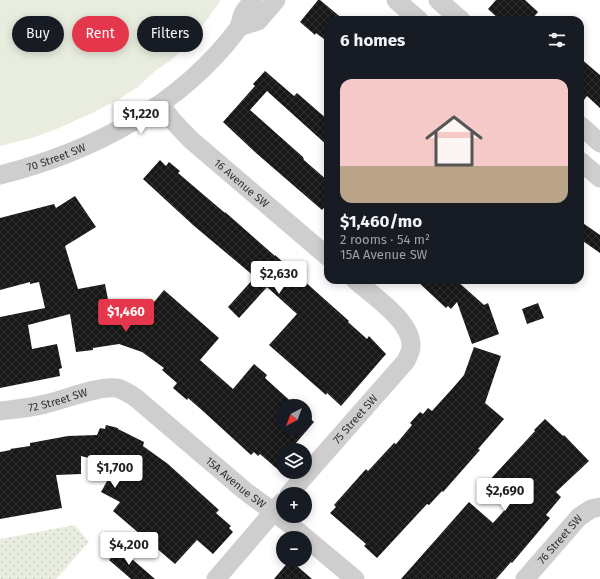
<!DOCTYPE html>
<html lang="en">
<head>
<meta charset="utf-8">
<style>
	:root { --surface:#171b24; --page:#20242c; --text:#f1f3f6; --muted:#9ea1a6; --line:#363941; --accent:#e4374c }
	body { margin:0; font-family:"Fira Sans",sans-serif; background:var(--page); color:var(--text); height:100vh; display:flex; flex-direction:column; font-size:15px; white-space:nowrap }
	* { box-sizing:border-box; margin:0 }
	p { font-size:13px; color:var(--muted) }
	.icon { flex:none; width:22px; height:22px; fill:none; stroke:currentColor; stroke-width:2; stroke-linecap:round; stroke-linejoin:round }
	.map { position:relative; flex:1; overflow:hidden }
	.sheet { position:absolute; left:324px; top:16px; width:260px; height:268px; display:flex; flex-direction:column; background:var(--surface); border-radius:12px; box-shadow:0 2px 10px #0003 }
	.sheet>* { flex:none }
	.hud { position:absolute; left:12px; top:16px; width:252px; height:36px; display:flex; gap:8px }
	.needle { width:26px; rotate:221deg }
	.tools { position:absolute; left:276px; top:399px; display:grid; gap:8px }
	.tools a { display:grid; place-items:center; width:36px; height:36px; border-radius:50%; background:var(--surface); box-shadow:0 2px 10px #0003; font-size:20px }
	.price { position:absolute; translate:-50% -34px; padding:0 9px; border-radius:4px; background:#fff; color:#222; font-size:13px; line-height:26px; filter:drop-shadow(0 1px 2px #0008) }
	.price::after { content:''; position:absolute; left:50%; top:24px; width:12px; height:9px; margin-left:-6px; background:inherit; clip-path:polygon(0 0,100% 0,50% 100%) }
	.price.on { background:var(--accent); color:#fff }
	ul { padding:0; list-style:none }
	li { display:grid; align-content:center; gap:8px; height:212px; padding:0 16px }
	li+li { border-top:1px solid var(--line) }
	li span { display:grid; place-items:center; height:124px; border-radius:12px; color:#555 }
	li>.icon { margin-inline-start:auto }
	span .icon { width:72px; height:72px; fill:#fffc; stroke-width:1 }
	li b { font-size:17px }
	h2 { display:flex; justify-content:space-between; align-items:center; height:48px; padding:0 16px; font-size:17px }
	.chip { padding:0 14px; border-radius:18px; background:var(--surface); box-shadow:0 2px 10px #0003; font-size:14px; line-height:36px }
	.chip.on { background:var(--accent); color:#fff }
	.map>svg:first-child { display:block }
</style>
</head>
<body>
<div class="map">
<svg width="600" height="579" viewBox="0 0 600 579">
	<defs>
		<pattern id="grass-dots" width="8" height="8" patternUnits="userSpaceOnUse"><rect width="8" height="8" fill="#e8eddf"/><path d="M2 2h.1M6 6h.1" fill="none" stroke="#c7ccc0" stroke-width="1.8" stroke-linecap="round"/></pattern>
		<pattern id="building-cross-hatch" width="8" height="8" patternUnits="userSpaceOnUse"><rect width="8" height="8" fill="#181818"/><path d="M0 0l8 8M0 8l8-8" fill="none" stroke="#313131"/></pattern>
	</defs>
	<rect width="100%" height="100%" fill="#fff"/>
	<!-- grass -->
	<path fill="url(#grass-dots)" d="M75,525L89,542L56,579H0V539Z"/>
	<!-- park -->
	<path fill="#e8eddf" d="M0,0H221L193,39L170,61L155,71L138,87L119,99L94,112L59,128L32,138L0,146Z"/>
	<!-- building -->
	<g fill="url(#building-cross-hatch)">
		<path d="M318,0H320L344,20H328V42L316,33L315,35L300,22Z"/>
		<path d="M496,0H525L538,12L531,20H500L488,9Z"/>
		<path d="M580,58L600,75V108L587,96L580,105Z"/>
		<path d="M265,71L294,96L297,93L328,120V146L267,91L250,110L303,157L304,160L328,181V203L322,210L256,153L223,122L255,86L253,84Z"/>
		<path d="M160,160L166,166L169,162L180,171L178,173L225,213V212L275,256V255L349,321L348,322L367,339L369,336L386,354L341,406L327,393L326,395L269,345L297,314L267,287L239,318L228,307L255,277L193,225L143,179Z"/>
		<path d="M75,196L96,227L65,246L78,289L105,284L110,310L125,308L144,314L164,290L219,338L200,360L233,389L254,364L267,375L265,378L296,406H283V428H305V414L314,422L290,450H283V474L260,454L258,456L254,452L251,455L204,412L188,398L187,400L173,388L177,383L162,370L164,368L142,352L119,344L93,348V350L76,352L70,314L28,325L32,349L57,344L62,368L59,369L60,376L0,388V317L45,308L39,282L30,284V282L0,290V218L54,204L56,208Z"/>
		<path d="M580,221L600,235V253L580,239Z"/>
		<path d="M416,280H456L484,305L488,303L499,334L472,344L457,302L451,309L448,306L446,308Z"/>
		<path d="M538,303L544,318L527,324L522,309Z"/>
		<path d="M474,347L501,356L485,403L504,419L478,449L480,450L443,492L442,491L429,505L427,504L377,558L364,546L366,544L330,513L336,507L334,505L366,469L368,471L394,443L396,444L412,425L410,423L420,412L423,414L428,408L432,411L452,389L464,375Z"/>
		<path d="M545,419L563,436L564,435L589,461L556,492L561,497L546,515L550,518L512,563L511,562L496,579H401L469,502L493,523L510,504L487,483L535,431L534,430Z"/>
		<path d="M106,425L118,428V429L144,442L143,446L168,464L219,510L216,513L231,526L229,528L233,532L213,554L197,540L175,564L113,511L120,502L101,492L116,465L81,456V474L56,475L62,508L0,519V452L11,450L10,449L30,446V443L68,436L97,435L100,428L105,429Z"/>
		<path d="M120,548L133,560L155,579H131L109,560Z"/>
		<path d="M290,560L312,579H274Z"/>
	</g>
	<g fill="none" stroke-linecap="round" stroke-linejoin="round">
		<!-- minor -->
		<g stroke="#cecece" stroke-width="19">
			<path d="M396,0L419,20"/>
			<path d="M438,0L461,20"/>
			<path d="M239,27L258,21L276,0"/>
			<path id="s1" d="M160,104L172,120L190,139L328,257"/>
			<path d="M580,125L600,143"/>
			<path d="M580,161L600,178"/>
			<path id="s2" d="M0,175C92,152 180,106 238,29C241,24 241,17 244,12C247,8 250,4 253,0"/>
			<path id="s3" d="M0,411C15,409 31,408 45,404C64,400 99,385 117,388C124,390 130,394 136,398L245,491L288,523L355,579"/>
			<path id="s4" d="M289,494L406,361C408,356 411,352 411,346C412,321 372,295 355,280"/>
			<path d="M216,579L282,502"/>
			<path id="s5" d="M525,579L579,517L591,509L600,507"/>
		</g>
	</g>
	<g text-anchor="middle" stroke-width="4" stroke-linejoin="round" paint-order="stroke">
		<!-- street labels -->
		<g font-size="11" fill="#313131" stroke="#fff">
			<text dy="4" stroke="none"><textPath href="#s2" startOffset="59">70 Street SW</textPath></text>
			<text dy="4" stroke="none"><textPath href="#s1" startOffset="114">16 Avenue SW</textPath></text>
			<text dy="4" stroke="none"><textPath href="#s3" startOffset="59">72 Street SW</textPath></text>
			<text dy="4" stroke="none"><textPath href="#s4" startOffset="100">75 Street SW</textPath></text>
			<text dy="4" stroke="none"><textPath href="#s3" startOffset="272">15A Avenue SW</textPath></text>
			<text dy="4" stroke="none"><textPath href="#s5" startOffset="53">76 Street SW</textPath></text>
		</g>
	</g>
</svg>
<div class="tools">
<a><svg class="needle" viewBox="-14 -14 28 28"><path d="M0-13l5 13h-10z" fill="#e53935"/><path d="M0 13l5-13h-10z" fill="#9ea1a6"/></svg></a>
<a><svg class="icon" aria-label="layers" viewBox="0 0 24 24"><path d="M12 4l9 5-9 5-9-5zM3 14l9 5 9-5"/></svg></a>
<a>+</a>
<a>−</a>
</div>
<b class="price" style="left:141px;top:135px">$1,220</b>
<b class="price" style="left:279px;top:295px">$2,630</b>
<b class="price on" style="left:126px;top:333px">$1,460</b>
<b class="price" style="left:115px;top:489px">$1,700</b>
<b class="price" style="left:505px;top:512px">$2,690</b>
<b class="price" style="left:129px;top:566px">$4,200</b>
<div class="hud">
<a class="chip">Buy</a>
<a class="chip on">Rent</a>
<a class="chip">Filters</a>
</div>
<section class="sheet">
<h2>6 homes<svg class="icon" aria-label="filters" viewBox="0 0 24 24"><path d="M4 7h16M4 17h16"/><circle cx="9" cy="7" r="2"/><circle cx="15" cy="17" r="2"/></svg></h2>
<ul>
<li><span style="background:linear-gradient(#f6c9c9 70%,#b9a48a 0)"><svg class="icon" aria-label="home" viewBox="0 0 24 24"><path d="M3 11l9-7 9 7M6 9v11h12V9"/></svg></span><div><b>$1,460/mo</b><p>2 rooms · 54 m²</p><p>15A Avenue SW</p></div></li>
</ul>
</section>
</div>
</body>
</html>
